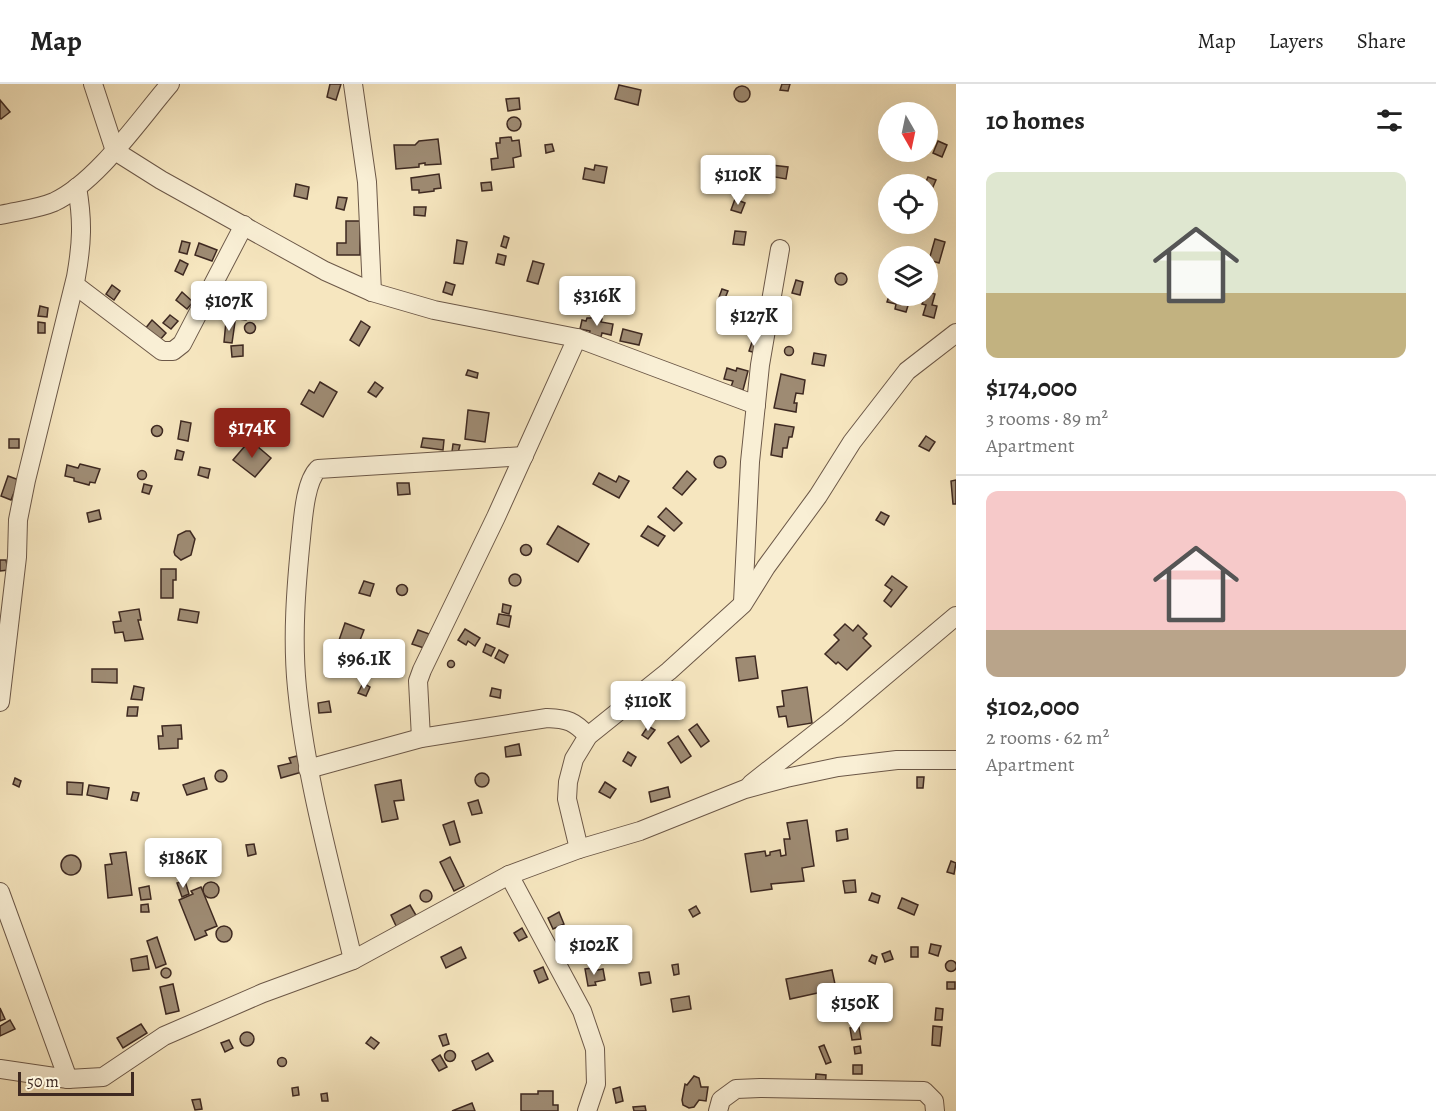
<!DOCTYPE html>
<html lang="en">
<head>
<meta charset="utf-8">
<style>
	:root { --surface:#fff; --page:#f2f2f2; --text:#222; --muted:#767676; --line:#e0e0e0; --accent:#8f2418 }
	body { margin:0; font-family:Alegreya,serif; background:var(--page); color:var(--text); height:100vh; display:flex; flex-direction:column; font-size:22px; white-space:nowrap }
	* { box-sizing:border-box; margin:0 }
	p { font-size:20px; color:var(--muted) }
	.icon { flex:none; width:33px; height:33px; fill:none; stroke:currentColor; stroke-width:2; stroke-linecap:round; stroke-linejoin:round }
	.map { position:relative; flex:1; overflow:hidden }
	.drawer { display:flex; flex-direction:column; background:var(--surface); width:480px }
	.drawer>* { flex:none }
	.needle { width:39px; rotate:171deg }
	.tools { position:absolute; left:878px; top:18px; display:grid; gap:12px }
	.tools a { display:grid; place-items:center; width:60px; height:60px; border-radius:50%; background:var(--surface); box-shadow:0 6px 24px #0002; font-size:30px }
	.scale { position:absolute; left:18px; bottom:15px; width:116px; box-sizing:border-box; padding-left:6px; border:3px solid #3e2921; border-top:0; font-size:16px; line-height:21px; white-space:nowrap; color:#3e2921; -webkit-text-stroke:4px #f9efd5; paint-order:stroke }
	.price { position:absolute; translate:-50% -51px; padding:0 14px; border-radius:6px; background:#fff; color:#222; font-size:20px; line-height:39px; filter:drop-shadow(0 2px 3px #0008) }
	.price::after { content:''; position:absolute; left:50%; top:36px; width:18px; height:14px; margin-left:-9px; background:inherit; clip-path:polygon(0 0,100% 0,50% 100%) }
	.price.current { background:var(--accent); color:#fff }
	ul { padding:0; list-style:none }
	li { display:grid; align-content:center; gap:12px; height:318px; padding:0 30px }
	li+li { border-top:2px solid var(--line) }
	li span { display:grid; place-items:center; height:186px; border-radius:12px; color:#555 }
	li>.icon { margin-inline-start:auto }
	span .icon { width:108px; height:108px; fill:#fffc; stroke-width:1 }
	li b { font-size:26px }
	h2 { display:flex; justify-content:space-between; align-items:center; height:72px; padding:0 30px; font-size:26px }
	header { display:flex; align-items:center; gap:36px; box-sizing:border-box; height:84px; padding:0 30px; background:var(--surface); border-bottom:2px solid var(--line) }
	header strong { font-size:28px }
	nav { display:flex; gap:33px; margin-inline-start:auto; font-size:21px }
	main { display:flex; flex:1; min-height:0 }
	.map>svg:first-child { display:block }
</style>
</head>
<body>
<header>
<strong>Map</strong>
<nav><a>Map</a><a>Layers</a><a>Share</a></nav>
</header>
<main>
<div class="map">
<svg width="956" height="1027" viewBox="0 0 956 1027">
	<rect width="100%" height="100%" fill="#f6e6bf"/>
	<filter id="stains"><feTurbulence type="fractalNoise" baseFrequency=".00333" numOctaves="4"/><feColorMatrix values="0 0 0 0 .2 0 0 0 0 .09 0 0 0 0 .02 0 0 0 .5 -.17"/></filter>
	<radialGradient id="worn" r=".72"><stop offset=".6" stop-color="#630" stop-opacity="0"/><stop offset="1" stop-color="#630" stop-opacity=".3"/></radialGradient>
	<!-- building -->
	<g fill="#9e8b73" stroke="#3e2921" stroke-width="1.5">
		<path d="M330,0H341L336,16L327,13Z"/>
		<path d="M782,0H790L788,7L780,6Z"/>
		<path d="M619,1L641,6L638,21L615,15Z"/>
		<circle cx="742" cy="10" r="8"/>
		<path d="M519,14L520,25L508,27L506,15Z"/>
		<path d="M0,16L10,28L1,35L0,34Z"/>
		<circle cx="514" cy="40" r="7"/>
		<path d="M511,53L512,57L519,56L521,72L513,74L514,83L492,86L491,75L498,74L496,59H500V54Z"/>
		<path d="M438,55L441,80L425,81V79L419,80V83L396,85L394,61H415L419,57Z"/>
		<path d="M938,57L947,61L942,73L933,69Z"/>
		<path d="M552,60L554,67L546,69L545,61Z"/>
		<path d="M595,81L607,83L604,99L583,95L585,84L594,86Z"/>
		<path d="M771,81L788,83L786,95L769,92Z"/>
		<path d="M439,90L441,104L434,105V107L419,109V106H412L411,94Z"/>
		<path d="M928,93L936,96L932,105L925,100Z"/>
		<path d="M491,98L492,106L482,107L481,99Z"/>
		<path d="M296,100L309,103L307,115L294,112Z"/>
		<path d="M338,113L347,114L344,126L336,124Z"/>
		<path d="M735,115L745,119L741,129L731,126Z"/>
		<path d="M414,123H426L425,132L414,131Z"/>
		<path d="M346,137H360V171H337V159H346Z"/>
		<path d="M735,147L746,148L744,161L733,160Z"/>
		<path d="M504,152L509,154L506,164L501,162Z"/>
		<path d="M935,155L945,158L939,179L929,176Z"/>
		<path d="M457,156L467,158L463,180L454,179Z"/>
		<path d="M182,157L190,159L187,170L179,168Z"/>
		<path d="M199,159L217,166L212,177L195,171Z"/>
		<path d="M498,170L506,172L504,181L496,179Z"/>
		<path d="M180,176L188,180L183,191L175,187Z"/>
		<path d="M533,177L544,180L538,200L527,197Z"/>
		<circle cx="841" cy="195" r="6"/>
		<path d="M796,196L803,198L800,211L792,209Z"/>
		<path d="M446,198L455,201L452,211L443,208Z"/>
		<path d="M112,201L120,207L114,216L106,210Z"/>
		<path d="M722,205L728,207L723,219L718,216Z"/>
		<path d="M182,208L193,218L187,225L176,216Z"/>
		<path d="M927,208L935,210L932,221L937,222L934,234L923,231L926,221L922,220Z"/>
		<path d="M889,212H911L906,228L895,225L896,220L887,218Z"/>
		<path d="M579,219L581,227L575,229L572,220Z"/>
		<path d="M40,222L48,224L47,233L38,232Z"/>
		<path d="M231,222L248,224L246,236L230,234Z"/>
		<path d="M170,231L178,237L171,245L163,239Z"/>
		<path d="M592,232L602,235L601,238L613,240L611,251L602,249L601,253L589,250L590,247L580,245L582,236L586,237L587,234H591Z"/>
		<path d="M152,236L166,249L159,257L145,245Z"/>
		<path d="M750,236L763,240L760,250L747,247Z"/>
		<path d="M226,237L235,238L232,259L224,258Z"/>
		<path d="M361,237L370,243L359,262L350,256Z"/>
		<path d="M38,238L45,239V249H38Z"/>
		<circle cx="250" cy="244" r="5.5"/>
		<path d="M623,245L642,250L639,261L620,257Z"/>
		<path d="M752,258L759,259L756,269L749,267Z"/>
		<path d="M243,261V272L232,273L231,262Z"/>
		<circle cx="789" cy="267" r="4.5"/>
		<path d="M814,269L826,271L824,282L812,280Z"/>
		<path d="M727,284L736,287L737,284L748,287L743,306L731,303L733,297L724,295Z"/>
		<path d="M468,286L478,289L477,294L466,291Z"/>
		<path d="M781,290L805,296L803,310L796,309L794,319H797L796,328L774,324Z"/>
		<path d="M320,298L337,308L323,333L301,320L309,306L314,309Z"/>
		<path d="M375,298L383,304L376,313L368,308Z"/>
		<path d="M468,326L489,329L485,358L465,355Z"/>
		<path d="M181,337L191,339L188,357L178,355Z"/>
		<path d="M775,340L794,343L792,353H789L787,364H783L782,373L771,371Z"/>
		<circle cx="157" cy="347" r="5.5"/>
		<path d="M926,352L935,358L929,367L919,362Z"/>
		<path d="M423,354L444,356L443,366L421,363Z"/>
		<rect x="9" y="355" width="10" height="9"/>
		<path d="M250,356L271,374L255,393L233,376Z"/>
		<path d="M453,360L460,361L458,369L452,368Z"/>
		<path d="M177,366L184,368L182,376L175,375Z"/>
		<circle cx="720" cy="378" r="6"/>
		<path d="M80,380L100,385L95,399L90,398L89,401L74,397V394L65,392L67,381L78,384Z"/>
		<path d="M200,383L210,385L208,394L198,391Z"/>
		<circle cx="142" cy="391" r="4.5"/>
		<path d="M687,387L696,395L682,411L673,404Z"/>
		<path d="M599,389L616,398L619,392L629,397L619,414L593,400Z"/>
		<path d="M8,392L19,396L11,416L1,412Z"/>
		<path d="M956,396V420H953L951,397Z"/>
		<path d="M397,399H409L410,410L398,411Z"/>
		<path d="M144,400L152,402L149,410L142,408Z"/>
		<path d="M666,424L682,439L674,447L658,433Z"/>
		<path d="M99,426L101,435L89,438L87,429Z"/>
		<path d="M881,428L889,432L884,441L876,436Z"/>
		<path d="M558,442L589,460L578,478L547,460Z"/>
		<path d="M648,442L665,452L658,462L641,452Z"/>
		<path d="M186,447H190L195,455L191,471L181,476L175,471L174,468L178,451Z"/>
		<circle cx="526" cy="466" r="5.5"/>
		<path d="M0,476H6L8,486L0,487Z"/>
		<path d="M161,485H176V496H173V514H161Z"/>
		<circle cx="515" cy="496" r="6"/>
		<path d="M892,492L907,503L891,523L884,517L892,506L885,501Z"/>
		<path d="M364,497L374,500L370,512L359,509Z"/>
		<circle cx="402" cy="506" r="5.5"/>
		<path d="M503,520L511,522L509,530L502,528Z"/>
		<path d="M139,525L141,536H138L143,555L125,557L123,548L115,549L113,538L121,537L119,528Z"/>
		<path d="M180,525L199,528L197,539L178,536Z"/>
		<path d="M499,530L511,532L509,543L497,540Z"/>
		<path d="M345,539L364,546L355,569L337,562Z"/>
		<path d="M845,540L853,547L858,541L867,550L863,554L871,562L847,586L838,578L836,580L825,570L839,556L834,551Z"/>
		<path d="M465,545L480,554L475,562L468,557L466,561L458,556Z"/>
		<path d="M418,546L432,551L427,565L412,560Z"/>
		<path d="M486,560L495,564L491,572L483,568Z"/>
		<path d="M499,566L508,571L504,579L495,574Z"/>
		<path d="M755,572L758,594L739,597L736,574Z"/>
		<circle cx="451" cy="580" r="3.5"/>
		<path d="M92,585H117V599L92,598Z"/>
		<path d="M363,599L370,603L366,612L358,609Z"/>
		<path d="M134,602L144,604L142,616L131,615Z"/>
		<path d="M807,603L812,639L788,643L786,632L779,633L777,623L784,622L782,607Z"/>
		<path d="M492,604L501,606L500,614L490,612Z"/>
		<path d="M329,617L331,628L319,629L318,619Z"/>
		<path d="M128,623H138L137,632H127Z"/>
		<path d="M697,640L709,657L701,663L689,646Z"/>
		<path d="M181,641L182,655H178V664L159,665L158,652H163L162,642Z"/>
		<path d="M648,642L655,646L648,655L642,651Z"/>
		<path d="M678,652L691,672L681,679L668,659Z"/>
		<path d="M519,660L521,671L506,673L505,663Z"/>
		<path d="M628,668L636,673L631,682L623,677Z"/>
		<path d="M297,672L302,688L281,694L278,682L291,679L289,674Z"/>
		<circle cx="221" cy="692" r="6"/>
		<circle cx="482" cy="696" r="7"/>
		<path d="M917,693H924L923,704H917Z"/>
		<path d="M15,694L21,697L19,703L13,700Z"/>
		<path d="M204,694L207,705L187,711L183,701Z"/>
		<path d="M401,696L404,716L394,717L398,735L382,738L375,701Z"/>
		<path d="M67,698L83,699L82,711L67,710Z"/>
		<path d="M605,698L616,705L610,714L599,708Z"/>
		<path d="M89,701L109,704L107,715L87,711Z"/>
		<path d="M668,703L670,713L651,718L649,708Z"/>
		<path d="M133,708L139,709L137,717L131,716Z"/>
		<path d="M478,716L482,729L472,731L468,719Z"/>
		<path d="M807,736L814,782L802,784L804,797L771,800L772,805L751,808L745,770L765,767L766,772L770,771V768L780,766L781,772L786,771L784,755H790L787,739Z"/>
		<path d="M454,737L460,758L450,761L443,741Z"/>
		<path d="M847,745L848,755L837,757L836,747Z"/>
		<path d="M254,760L256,770L248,772L246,761Z"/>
		<path d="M126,768L132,811L108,814L105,781L112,780L110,770Z"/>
		<circle cx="71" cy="781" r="10"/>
		<path d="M450,773L464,802L454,807L440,778Z"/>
		<path d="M951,777L956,779L954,790L947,788Z"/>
		<path d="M855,796L856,808L845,809L843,797Z"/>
		<path d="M185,797L189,810L182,813L177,799Z"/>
		<circle cx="211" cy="806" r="8"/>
		<path d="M149,802L151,815L141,816L139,804Z"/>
		<path d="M201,803L217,842L205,847L207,851L195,856L179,816L193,810L191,807Z"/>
		<circle cx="426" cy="812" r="6"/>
		<path d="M872,809L880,812L878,819L869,816Z"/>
		<path d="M902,814L918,821L914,831L898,824Z"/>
		<path d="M148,820L149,828H141V821Z"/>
		<path d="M410,821L417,833L397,844L391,831Z"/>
		<path d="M696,822L700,829L693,833L689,826Z"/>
		<path d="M559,828L564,840L553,845L548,834Z"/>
		<circle cx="224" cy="850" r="8"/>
		<path d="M522,844L527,853L519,857L514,849Z"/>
		<path d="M157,853L166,880L156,884L147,857Z"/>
		<path d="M931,860L941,862L938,872L929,869Z"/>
		<path d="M461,863L466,874L446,884L441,873Z"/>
		<rect x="911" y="863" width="7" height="10"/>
		<path d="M890,867L893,875L885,878L882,870Z"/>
		<path d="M872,871L877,873L875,880L869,877Z"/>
		<path d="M147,872L149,885L133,887L131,875Z"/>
		<circle cx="951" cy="882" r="5.5"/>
		<path d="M678,880L679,890L674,891L672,881Z"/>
		<path d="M543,883L548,895L539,899L534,887Z"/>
		<path d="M592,884L593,887L603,885L605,896L595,898L596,901L588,902L585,885Z"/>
		<circle cx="166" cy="889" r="5"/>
		<path d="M832,886L836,905L790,915L786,895Z"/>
		<path d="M649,888L651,899L641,901L639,889Z"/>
		<rect x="947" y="898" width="8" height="7"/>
		<path d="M173,900L179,927L166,930L160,903Z"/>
		<path d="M861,911L863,924L854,925L852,912Z"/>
		<path d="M689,912L691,925L673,928L671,915Z"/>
		<path d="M0,924L5,935L0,937Z"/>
		<path d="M936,924L943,925L942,936H935Z"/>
		<path d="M10,936L15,945L0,952V942Z"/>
		<path d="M141,940L147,949L123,964L117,954Z"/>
		<path d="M933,942L942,943L940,962L932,961Z"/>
		<path d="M859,943L861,955L852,956L850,944Z"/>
		<circle cx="247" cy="955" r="7"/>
		<path d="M446,950L449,960L443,962L439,952Z"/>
		<path d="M371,953L379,959L374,965L366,959Z"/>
		<path d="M229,956L233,964L225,968L221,959Z"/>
		<path d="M824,961L831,978L826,980L819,963Z"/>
		<path d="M860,962L861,969L855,970L854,963Z"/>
		<circle cx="450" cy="972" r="5.5"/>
		<path d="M488,969L493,977L476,986L472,977Z"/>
		<path d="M440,971L447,983L439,987L432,976Z"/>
		<circle cx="282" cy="978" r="4.5"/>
		<rect x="853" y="981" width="9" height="9"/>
		<path d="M816,990L826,991L825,1005L815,1004Z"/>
		<path d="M694,992L699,994L701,1003H708L706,1017L699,1016L694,1023L689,1024L683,1021L682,1016L685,1000L687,1001Z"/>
		<path d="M298,1003L299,1011L293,1012L292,1004Z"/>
		<path d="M620,1003L623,1017L616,1019L613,1005Z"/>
		<path d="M538,1007H553V1021H558V1027H521V1010H538Z"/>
		<path d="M327,1009L328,1017H322L321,1010Z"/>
		<path d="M200,1015L202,1025L195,1026L192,1016Z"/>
		<path d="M472,1019L475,1027H452Z"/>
		<path d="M645,1022L646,1027H634L633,1023Z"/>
	</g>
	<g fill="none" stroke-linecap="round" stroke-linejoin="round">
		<defs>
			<g id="minor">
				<path d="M93,0L115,67L161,96L325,187L372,208L434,226L577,254L756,321"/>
				<path d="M353,0L367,98L372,208"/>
				<path d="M0,131C17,127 38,125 54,118C97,98 139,36 170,0"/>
				<path d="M75,201L162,267H173L182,260L244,141"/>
				<path d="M743,518L750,378L760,281L780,165"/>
				<path d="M0,618L17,473L18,436L26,396L76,193C82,159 83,137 77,103"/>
				<path d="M421,654L418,597L422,586L496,433L577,254"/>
				<path d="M308,685L421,654L547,634C568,635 574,637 588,652"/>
				<path d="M751,700L835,634L956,532"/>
				<path d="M579,765L567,715L568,698L574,675L588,652L669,587L743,520L766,483L818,412L852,358L907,287L956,249"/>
				<path d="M509,791L582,927L595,965L596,1000L587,1027"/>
				<path d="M0,808L68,995"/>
				<path d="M353,876C332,786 306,696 297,604C292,554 296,503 301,454C303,435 305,398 318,385L524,372"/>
				<path d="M0,985L68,995L103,993L164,952L263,909L353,876L509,791L579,765L640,747L745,705L786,694L838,683L897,676H956"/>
				<path d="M718,1027L721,1016L736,1005L760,1004L924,1007L934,1017L935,1027"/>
			</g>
		</defs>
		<!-- minor casing -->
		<use href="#minor" stroke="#6c5848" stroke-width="20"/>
		<!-- minor -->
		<use href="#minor" stroke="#f9efd5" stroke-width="18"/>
	</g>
	<rect width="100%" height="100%" filter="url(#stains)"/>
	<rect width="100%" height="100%" fill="url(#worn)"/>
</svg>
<div class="tools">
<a><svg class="needle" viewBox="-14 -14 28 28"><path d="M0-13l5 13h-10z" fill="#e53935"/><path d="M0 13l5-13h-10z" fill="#767676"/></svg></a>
<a><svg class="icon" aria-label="locate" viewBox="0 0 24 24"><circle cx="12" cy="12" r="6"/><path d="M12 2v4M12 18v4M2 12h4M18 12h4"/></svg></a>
<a><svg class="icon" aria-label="layers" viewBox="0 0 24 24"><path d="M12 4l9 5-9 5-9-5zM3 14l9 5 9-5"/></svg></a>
</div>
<div class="scale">50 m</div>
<b class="price" style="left:738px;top:122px">$110K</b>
<b class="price" style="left:597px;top:243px">$316K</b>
<b class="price" style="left:229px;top:248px">$107K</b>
<b class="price" style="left:754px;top:263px">$127K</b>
<b class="price current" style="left:252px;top:375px">$174K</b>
<b class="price" style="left:364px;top:606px">$96.1K</b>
<b class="price" style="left:648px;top:648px">$110K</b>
<b class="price" style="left:183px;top:805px">$186K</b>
<b class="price" style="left:594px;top:892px">$102K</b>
<b class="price" style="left:855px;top:950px">$150K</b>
</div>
<section class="drawer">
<h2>10 homes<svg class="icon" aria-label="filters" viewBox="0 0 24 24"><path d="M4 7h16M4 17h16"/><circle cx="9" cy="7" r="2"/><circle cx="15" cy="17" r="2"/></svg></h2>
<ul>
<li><span style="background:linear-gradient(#dfe7d0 65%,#c2b280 0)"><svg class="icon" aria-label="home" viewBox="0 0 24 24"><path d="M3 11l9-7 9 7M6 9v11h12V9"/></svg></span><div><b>$174,000</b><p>3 rooms · 89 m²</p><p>Apartment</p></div></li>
<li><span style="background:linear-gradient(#f6c9c9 75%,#b9a48a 0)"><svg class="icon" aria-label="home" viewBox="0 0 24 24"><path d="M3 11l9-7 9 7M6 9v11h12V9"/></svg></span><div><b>$102,000</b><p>2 rooms · 62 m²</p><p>Apartment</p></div></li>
</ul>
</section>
</main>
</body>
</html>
